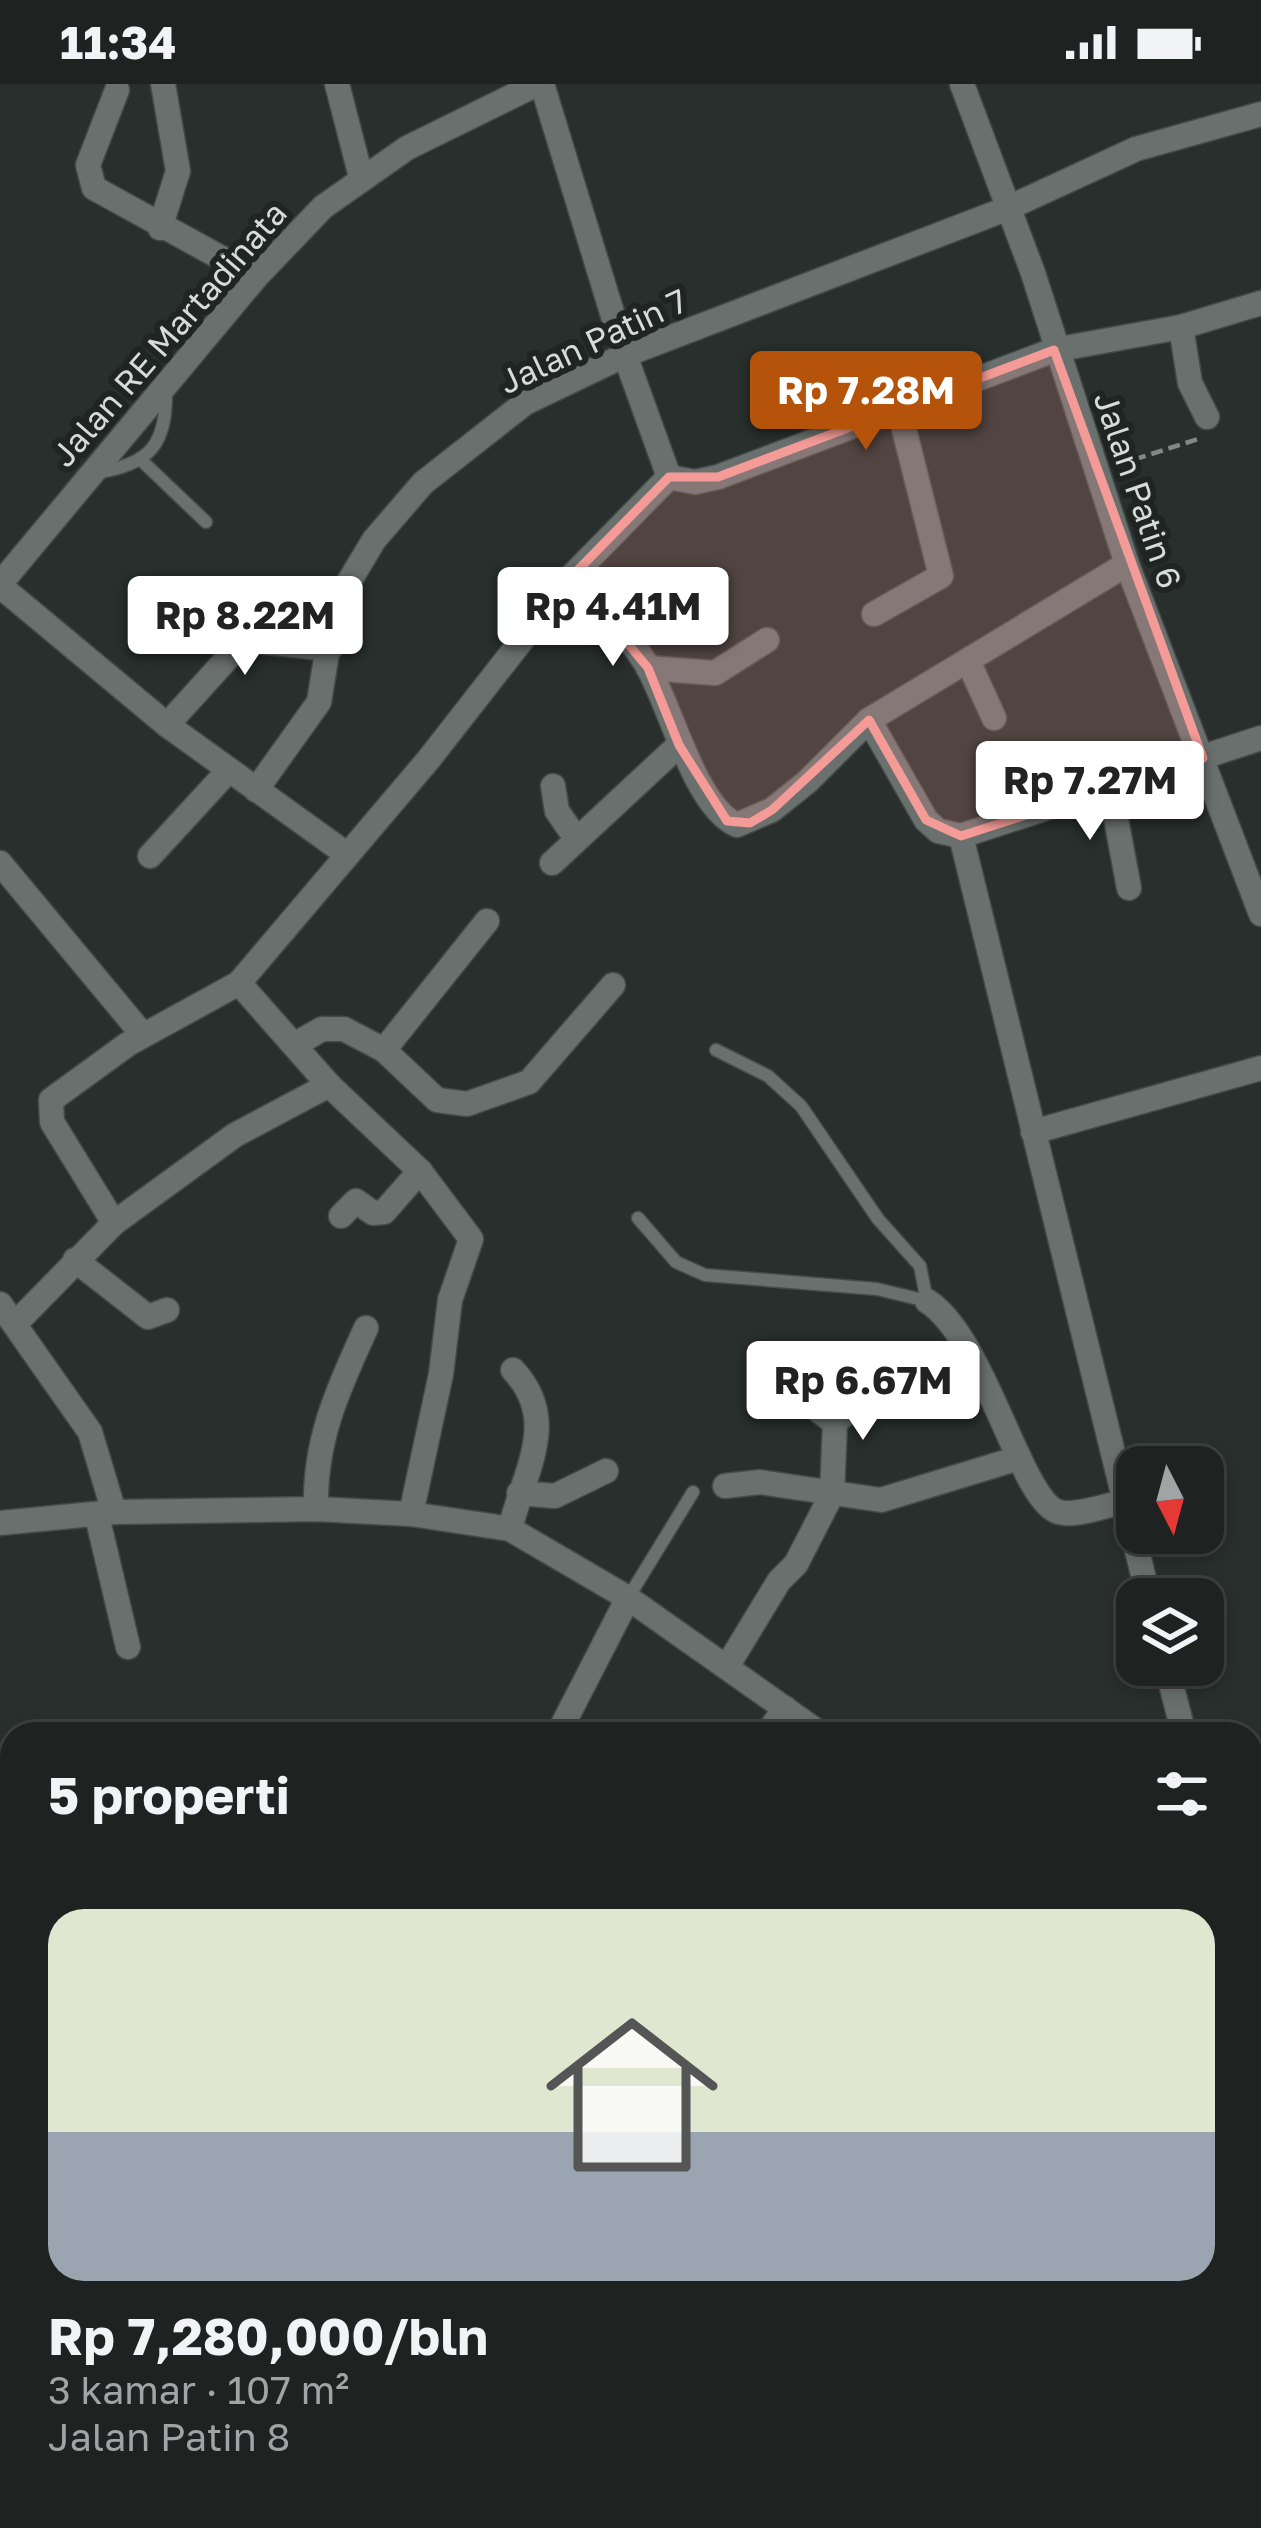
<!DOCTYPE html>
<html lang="id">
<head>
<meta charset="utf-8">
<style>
	:root { --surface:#1e2321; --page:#262b2a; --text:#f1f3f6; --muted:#a1a4a5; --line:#3c403f; --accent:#b45309 }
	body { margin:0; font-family:"Golos Text",sans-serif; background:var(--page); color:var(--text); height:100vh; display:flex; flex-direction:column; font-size:45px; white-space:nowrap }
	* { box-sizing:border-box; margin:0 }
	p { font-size:39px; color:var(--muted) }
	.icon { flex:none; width:66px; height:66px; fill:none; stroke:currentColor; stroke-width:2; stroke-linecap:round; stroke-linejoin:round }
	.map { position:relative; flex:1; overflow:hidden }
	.drawer { position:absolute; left:0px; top:1638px; width:1263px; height:807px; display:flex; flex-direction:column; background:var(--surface); border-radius:36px 36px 0 0; box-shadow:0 6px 18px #0003,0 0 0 3px var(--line) }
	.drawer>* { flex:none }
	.needle { width:78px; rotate:174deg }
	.buttons { position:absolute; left:1116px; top:1362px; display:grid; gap:24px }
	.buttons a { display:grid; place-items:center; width:108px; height:108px; border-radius:24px; background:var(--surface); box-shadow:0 6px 18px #0003,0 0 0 3px var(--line); font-size:60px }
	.price { position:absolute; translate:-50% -102px; padding:0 27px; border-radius:12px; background:#fff; color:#222; font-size:39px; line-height:78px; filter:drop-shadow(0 3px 6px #0008) }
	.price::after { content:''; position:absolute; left:50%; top:72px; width:36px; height:27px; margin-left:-18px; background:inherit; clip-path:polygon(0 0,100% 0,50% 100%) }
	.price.current { background:var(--accent); color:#fff }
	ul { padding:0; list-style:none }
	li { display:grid; align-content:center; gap:24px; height:636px; padding:0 48px }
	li+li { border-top:3px solid var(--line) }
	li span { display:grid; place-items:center; height:372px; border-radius:36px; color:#555 }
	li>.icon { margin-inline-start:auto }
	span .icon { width:216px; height:216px; fill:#fffc; stroke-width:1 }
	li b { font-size:51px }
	h2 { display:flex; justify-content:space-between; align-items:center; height:144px; padding:0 48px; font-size:51px }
	.status { display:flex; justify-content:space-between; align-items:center; height:84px; padding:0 60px; background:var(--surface); direction:ltr }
	.status svg { height:33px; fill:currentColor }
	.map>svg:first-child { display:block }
</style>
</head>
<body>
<div class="status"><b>11:34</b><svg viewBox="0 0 49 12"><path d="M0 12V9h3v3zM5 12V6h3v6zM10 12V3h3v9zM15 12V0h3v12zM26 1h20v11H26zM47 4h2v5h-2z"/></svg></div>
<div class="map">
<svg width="1261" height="2444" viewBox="0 0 1261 2444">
	<rect width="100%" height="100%" fill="#282f2c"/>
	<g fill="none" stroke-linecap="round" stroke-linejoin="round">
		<defs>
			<g id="lane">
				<path d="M141,376L206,438"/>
				<path d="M95,389C152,380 167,360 166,303"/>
				<path d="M638,1134L676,1178L705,1191L877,1205L927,1217L920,1182L878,1135L801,1022L768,992L716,966"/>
				<path d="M628,1514L693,1408"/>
				<path d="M1251,2098L1261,2122"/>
			</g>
			<g id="street">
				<path d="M337,0L361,93"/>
				<path d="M542,0L625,271L669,393"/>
				<path d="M962,0L1033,189L1127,480L1261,830"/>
				<path d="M117,6L88,81L94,104L256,193"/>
				<path d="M160,144L178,87L163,0"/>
				<path d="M1181,243L1190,299L1207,333"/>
				<path d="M669,393L695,398L718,393L1054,266L1181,243L1261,219"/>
				<path d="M572,492C599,519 624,546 645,578C669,616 694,723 737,741L772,726L807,698L869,636L1127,480"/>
				<path d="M0,500L256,193L323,123L407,64L537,0"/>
				<path d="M0,502L167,641L345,769"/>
				<path d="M874,530L941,492L899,325"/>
				<path d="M968,577L994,634"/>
				<path d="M648,584L715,589L767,556"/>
				<path d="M869,636L926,736L938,747L961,752L1261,654"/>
				<path d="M167,641L244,556L330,565"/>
				<path d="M553,702L557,727L575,753"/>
				<path d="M1110,703L1129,804"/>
				<path d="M256,706L319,618L332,538L344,506L374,456L423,399L525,319L625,271L1006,125L1136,65L1261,30"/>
				<path d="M961,752L1149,1515"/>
				<path d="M150,772L229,686"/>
				<path d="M0,779L143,951"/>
				<path d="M552,779L679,661"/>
				<path d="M239,899L329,1001L420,1087L471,1155L450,1216L441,1290L411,1430"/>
				<path d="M296,960L322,945H344L384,966L437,1016L467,1020L529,998L613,901"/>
				<path d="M384,966L487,837"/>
				<path d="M1033,1048L1261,984"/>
				<path d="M341,1132L356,1117L373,1129L384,1128L420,1087"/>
				<path d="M114,1139L235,1051L329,1001"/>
				<path d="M75,1176L148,1233L167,1226"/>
				<path d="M927,1217C985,1253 1021,1419 1059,1428C1076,1433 1106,1421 1124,1418"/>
				<path d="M0,1220L90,1348L114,1428"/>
				<path d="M17,1238L114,1139L52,1038L51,1016L128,960L239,899L429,675L572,492L669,393"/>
				<path d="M795,1309L835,1339"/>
				<path d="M725,1402L760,1398L881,1416L1019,1374"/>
				<path d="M519,1409L555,1412L606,1387"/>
				<path d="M316,1425C314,1357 338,1305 366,1244"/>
				<path d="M97,1432L128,1563"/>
				<path d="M0,1439L114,1428L316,1425L411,1430L510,1445L628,1514L821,1650"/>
				<path d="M510,1445C525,1385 560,1336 513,1286"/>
				<path d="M728,1581L779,1497L796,1480L832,1410L835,1339L873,1304"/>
				<path d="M1166,1581L1184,1650"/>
				<path d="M558,1650L628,1514"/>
				<path d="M767,1650L785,1624"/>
				<path d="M1251,1880L1261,1878"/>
				<path d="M0,2106L12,2116"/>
				<path d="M1251,2243L1261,2270"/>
				<path d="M0,2376L12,2378"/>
				<path d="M78,2433L81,2444"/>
				<path d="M515,2433L517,2444"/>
				<path d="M742,2433L746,2444"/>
			</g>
			<g id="highway">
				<path d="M1251,2364L1261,2361"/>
				<path d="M998,2444L1033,2433"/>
			</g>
		</defs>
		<!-- lane casing -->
		<use href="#lane" stroke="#444a48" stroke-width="15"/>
		<!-- street casing -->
		<use href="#street" stroke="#444a48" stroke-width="27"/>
		<!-- highway casing -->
		<use href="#highway" stroke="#444a48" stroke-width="39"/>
		<!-- path -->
		<path stroke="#838886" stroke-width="4.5" stroke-dasharray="12 6" stroke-linecap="butt" d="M1117,381L1198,355"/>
		<!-- lane -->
		<use href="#lane" stroke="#69706e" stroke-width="12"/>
		<!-- street -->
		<use href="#street" stroke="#69706e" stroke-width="24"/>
		<!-- highway -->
		<use href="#highway" stroke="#3298a0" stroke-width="36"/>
	</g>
	<!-- marked area -->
	<path fill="#f59b97" fill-opacity="0.2" stroke="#f59b97" stroke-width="9" stroke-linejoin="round" d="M1054,266L1203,674L961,752L926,736L869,636L772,726L750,739L727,737L679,661L648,584L572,492L669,393H718Z"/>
	<g text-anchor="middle" stroke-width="12" stroke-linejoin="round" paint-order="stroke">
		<!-- street labels -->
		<g font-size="33" fill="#d7dbd9" stroke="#1f2523">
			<text transform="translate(169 250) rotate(-49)" y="12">Jalan RE Martadinata</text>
			<text transform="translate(593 257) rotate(-25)" y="12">Jalan Patin 7</text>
			<text transform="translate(1138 406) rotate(71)" y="12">Jalan Patin 6</text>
		</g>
	</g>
</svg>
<div class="buttons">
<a><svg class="needle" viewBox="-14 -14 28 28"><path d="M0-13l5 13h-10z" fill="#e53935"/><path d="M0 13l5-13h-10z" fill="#a1a4a5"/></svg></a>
<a><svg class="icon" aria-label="layers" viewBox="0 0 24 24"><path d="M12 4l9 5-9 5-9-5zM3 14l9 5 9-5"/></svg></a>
</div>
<b class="price current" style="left:866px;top:369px">Rp 7.28M</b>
<b class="price" style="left:613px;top:585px">Rp 4.41M</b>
<b class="price" style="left:245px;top:594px">Rp 8.22M</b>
<b class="price" style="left:1090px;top:759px">Rp 7.27M</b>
<b class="price" style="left:863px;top:1359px">Rp 6.67M</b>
<section class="drawer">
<h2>5 properti<svg class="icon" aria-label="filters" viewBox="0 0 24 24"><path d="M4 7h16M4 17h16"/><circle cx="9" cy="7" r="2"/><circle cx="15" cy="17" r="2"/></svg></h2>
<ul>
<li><span style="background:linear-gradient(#dfe7d0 60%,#9aa5b1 0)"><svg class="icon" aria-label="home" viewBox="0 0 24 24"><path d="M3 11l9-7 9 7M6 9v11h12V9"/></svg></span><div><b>Rp 7,280,000/bln</b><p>3 kamar · 107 m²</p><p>Jalan Patin 8</p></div></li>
</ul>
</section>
</div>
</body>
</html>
